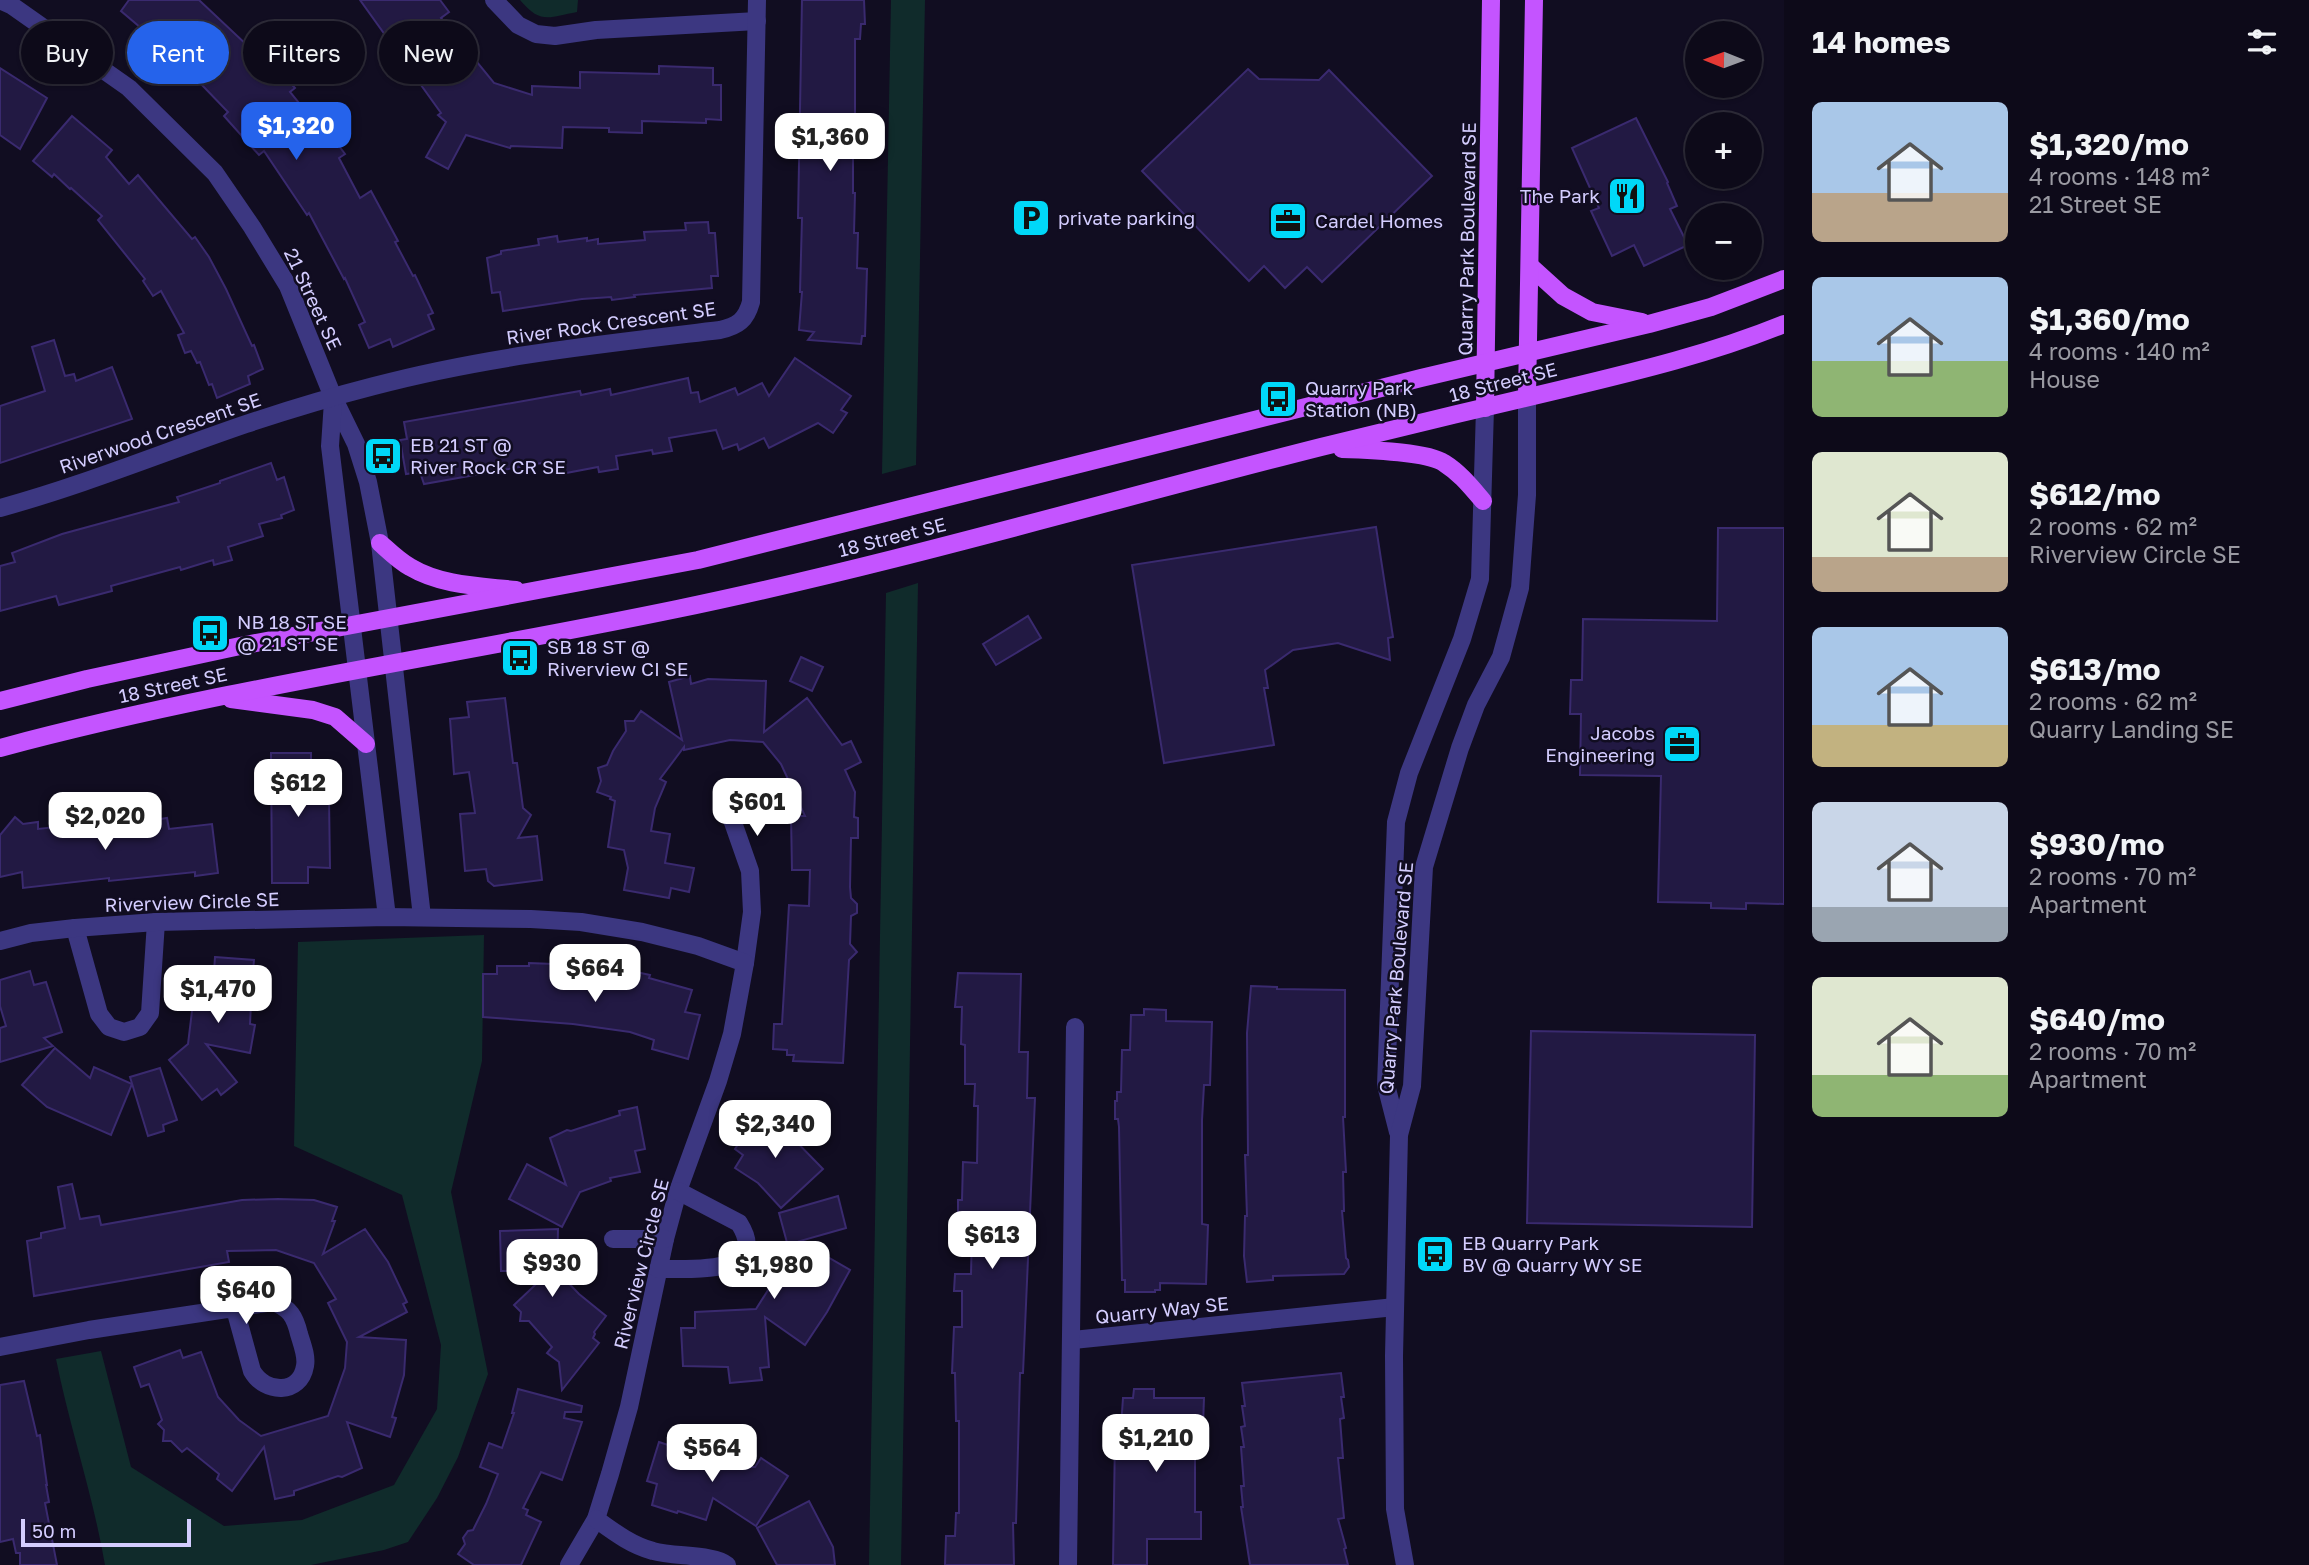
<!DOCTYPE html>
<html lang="en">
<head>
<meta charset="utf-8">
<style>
	:root { --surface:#0d0a19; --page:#161322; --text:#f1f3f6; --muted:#9a9aa2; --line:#2d2b38; --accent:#2563eb }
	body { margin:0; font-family:"Golos Text",sans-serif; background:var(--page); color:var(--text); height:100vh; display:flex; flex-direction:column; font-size:26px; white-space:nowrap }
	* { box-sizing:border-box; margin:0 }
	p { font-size:23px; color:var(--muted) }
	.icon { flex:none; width:38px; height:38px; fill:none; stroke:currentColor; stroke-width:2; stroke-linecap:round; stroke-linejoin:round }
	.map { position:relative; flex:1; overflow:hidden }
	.sheet { display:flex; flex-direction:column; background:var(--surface); width:525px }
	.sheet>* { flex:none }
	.top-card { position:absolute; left:21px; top:21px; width:665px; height:63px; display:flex; gap:14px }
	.needle { width:46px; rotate:271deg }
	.buttons { position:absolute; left:1685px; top:21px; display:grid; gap:14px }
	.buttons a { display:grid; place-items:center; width:77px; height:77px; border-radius:50%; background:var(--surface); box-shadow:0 2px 5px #0004,0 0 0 2px var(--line); font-size:35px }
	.scale { position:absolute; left:21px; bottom:18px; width:170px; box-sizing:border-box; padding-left:7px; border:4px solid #d4cdff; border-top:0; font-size:19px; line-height:24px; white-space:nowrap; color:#d4cdff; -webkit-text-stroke:5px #110d21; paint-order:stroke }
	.price { position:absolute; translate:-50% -60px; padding:0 16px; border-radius:14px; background:#fff; color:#222; font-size:23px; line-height:46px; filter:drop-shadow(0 2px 4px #0008) }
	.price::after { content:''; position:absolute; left:50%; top:42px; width:21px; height:16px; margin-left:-10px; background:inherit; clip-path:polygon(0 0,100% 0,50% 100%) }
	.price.current { background:var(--accent); color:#fff }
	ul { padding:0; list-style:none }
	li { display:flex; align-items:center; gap:21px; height:175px; padding:0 28px }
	li span { display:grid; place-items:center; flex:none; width:196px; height:140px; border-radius:10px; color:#555 }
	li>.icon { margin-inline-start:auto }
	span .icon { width:84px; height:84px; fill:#fffc; stroke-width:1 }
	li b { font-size:30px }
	h2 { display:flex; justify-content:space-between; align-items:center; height:84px; padding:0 28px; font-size:30px }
	.chip { padding:0 24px; border-radius:32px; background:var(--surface); box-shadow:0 2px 5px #0004,0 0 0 2px var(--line); font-size:24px; line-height:63px }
	.chip.current { background:var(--accent); color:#fff }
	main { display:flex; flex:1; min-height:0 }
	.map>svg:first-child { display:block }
</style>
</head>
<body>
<main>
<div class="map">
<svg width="1784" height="1565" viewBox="0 0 1784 1565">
	<rect width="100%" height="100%" fill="#110d21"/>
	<!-- green -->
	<g fill="#102b2b">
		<path d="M520,0H578L577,12C549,17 541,25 520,0Z"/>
		<path d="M891,0H925L916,465L882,474Z"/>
		<path d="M918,583L901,1565H869L886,593Z"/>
		<path d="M484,935L482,1061L451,1192L488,1374L458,1457L437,1498L408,1542L384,1550L311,1565H105C93,1495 70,1429 56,1359L101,1351L131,1467L224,1526L302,1520L394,1485L437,1409L441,1345L402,1195L294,1146L298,942Z"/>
	</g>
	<!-- building -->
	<g fill="#221943" stroke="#3a2a6f" stroke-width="2">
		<path d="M129,0H199L250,48L270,63L282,76L283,75L295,88L290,92L320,129L322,128L331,140L333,138L345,154L339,158L360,198L371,191L398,241L395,242L413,276L415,275L433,313L428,315L434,329L393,347L390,339L369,348L359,325L365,322L345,278L344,279L309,213L307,215L264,151L259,155L224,116L228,112L174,56L121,11Z"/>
		<path d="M360,0H440L449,12L441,18L494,83L532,95V86L580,88V72L659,74V66L713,68V85H721V120L706,119V123L642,121V133L609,132V128L563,127L562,148L511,146L510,148L466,135L448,169L426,157L446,122L438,115L441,113Z"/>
		<path d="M802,0H864L865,24H861L860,39H855V118L858,119V153H853V193H855L854,233H858L857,268L867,269L865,336H862L861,344L808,340L814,332L799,330L802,292H800L802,218H798Z"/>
		<path d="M0,68L47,98L20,149L0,135Z"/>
		<path d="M1248,69L1259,79L1319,80L1329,70L1432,176L1322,282L1307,267L1285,288L1264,266L1249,281L1142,171Z"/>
		<path d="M72,116L112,150L106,157L129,184L138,175L192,239L195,237L209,257L226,289L252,346L254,345L263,369L248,376L250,384L217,398L212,384L209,385L200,362L197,363L191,351L185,353L178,335L184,333L161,291L153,296L143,281L145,279L98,220L102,216L71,188L70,189L54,174L52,177L33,161Z"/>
		<path d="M1636,118L1668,182L1667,183L1677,206L1670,209L1688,245L1644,266L1634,245L1612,256L1591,211L1599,208L1572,148Z"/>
		<path d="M708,222L709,233H715L718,276H711L712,288L634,295L635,297L612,300L611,297L582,299L503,311L500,292L492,293L487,258L501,254V251L539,245L538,239L557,236L558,242L587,238V241L598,239V244L645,240L644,232L686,230L685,223Z"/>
		<path d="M54,340L65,376L74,374L76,381L112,367L132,419L0,463V406L45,391L32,347Z"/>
		<path d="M795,358L851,396L841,410L847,413L833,433L818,423L769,448L764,438L739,450L737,444L723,449L716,430L669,438L672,451L653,454L652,450L616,456L618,469L599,472L598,467L561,474L559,460L424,484L420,472L406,474L400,440L407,439L404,422L580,391L581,395L610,389L611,395L688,378L691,393L698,392L700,402L735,388L738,395L762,383L769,396Z"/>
		<path d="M271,463L277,480L284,477L294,510L281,515L282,518L259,524L263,536L228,547L232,560L214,565L213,560L181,570L180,567L111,586L112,591L59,605L56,596L0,611V566L15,562L12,553L62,534L179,502L177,497L220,483V481Z"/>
		<path d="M1376,527L1393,637L1388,638L1390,660L1338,643L1293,650L1265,670L1268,688H1264L1274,745L1164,763L1132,565Z"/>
		<path d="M1718,528H1784V904L1746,903V909L1711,908V903L1658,902L1661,776L1580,775L1581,714H1570L1571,680H1582L1583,619L1717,621Z"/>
		<path d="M1028,616L1041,638L996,665L983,644Z"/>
		<path d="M801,657L823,667L812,691L790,681Z"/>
		<path d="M690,676L691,684L708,679L766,681L764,732L807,698L842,745L851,741L861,762L845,770L855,792L854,817L858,818V838H851L850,887L851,898L857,904V913L851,916L850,944L857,952L849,960L843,1063L793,1061L794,1055H787V1050L773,1049L774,1024H782L789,905L809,906L810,870H792L791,816H805L781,764L763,742L730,740L684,750V747L660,779L666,782L655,808L651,831L670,834L665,863L694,868L689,892L671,888L669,898L624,890L628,868L624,850L608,847L615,801L610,799L611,797L597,792L601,781L598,768L607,765L613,751L626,731L625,721H634L641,711L682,740L669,682Z"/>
		<path d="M505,698L513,763H517L523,808L531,815L518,838L537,836L542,880L494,886L488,881L486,869L465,871L460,814L475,813L469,772L454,774L450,719L469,717L467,702Z"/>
		<path d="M271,753H311V767H320V799H329L330,868L308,867V883H272Z"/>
		<path d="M15,817L23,824L38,822V829L84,824L85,831L167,818L169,829L212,824L218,873L195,876V872L109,881V878L23,888L22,872L0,877V835Z"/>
		<path d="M215,957L254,960L253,971L258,976L252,981L250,1024L255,1025L250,1053L206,1044L237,1082L221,1095L217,1089L202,1100L169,1060L188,1044L197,970L214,972Z"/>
		<path d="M529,963L553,964L552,982L590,988L593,968L626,973L627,970L650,975L649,978L692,990L685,1012L700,1015L688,1059L652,1049L654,1040L630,1032L573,1024L483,1017V974H497V966H529Z"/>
		<path d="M30,971L34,985L46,982L62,1032L44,1038L53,1046L0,1062V1028L6,1026L0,1006V980Z"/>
		<path d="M958,973L1021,974L1019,1052H1028L1027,1098H1035L1023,1373H1020L1016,1523H1013L1014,1565H945L946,1536H955L956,1513H959V1421H956L955,1373H952L954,1327H962V1291H954L955,1274H971L972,1233H967V1217H958V1200H962L963,1162L977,1163L978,1106H974L975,1084H965V1045L961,1044L962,1007H955Z"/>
		<path d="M1251,986L1277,987V989L1345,990V1117H1343L1346,1172H1343L1344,1211H1342L1346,1258L1348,1260L1349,1267L1344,1274L1273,1276V1280L1247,1282L1244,1256L1245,1216H1247L1245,1155H1248L1247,1033Z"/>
		<path d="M1144,1009L1166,1010V1021L1212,1022L1210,1085H1204L1202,1120V1224L1208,1225L1206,1284L1160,1283V1290H1155V1292H1125V1280H1122L1119,1127L1118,1119H1115V1101H1117V1092H1121L1122,1050H1130L1131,1015H1144Z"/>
		<path d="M1531,1031L1755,1035L1752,1227L1527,1223Z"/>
		<path d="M55,1048L90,1078L94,1067L132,1084L111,1135L47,1107L22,1085Z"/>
		<path d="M160,1068L177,1120L163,1125L164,1131L148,1136L130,1077Z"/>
		<path d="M637,1107L645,1149L635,1151L640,1172L610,1178L611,1181L580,1192L562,1227L509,1199L527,1164L566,1185L550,1138L567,1130L571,1131L620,1115L619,1111Z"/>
		<path d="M761,1110L776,1119L774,1122L783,1128L823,1169L781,1208L758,1183L735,1168L743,1155L735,1149Z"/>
		<path d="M72,1184L80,1219L99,1216L101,1225L242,1200L278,1199L314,1200L337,1207L332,1221H335L323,1254L365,1229L388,1262L407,1302L403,1304L407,1312L359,1337L406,1340L404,1375L392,1417L396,1418L390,1437L347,1422L362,1468L342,1477L338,1476L294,1491V1495L275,1499L264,1447L232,1491L217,1479L219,1474L187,1448L182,1452L171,1441H163L164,1430L158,1424L162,1420L149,1384L141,1387L134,1367L180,1350L183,1358L201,1352L218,1397L239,1420L261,1436L328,1416L345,1368L347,1342L328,1303L336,1299L314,1263L276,1250L227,1251L229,1262L34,1296L27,1241L41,1238V1233L65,1228L58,1187Z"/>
		<path d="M838,1196L846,1228L800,1241L850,1270L827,1312L805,1345L765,1317L769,1367L760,1368L762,1380L730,1383L728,1367L683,1366L681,1328H695V1312L756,1309L779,1273L776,1271L789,1250L779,1213Z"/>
		<path d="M558,1229L557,1271L579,1294L606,1316L594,1332L595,1334L593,1338L599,1343L562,1390L559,1362L547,1353L552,1347L529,1321H520L521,1312L514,1305L550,1271H501L500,1231Z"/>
		<path d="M1341,1373L1344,1397H1341L1344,1418L1340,1419L1343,1458H1338L1344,1518L1338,1519L1346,1548L1344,1549L1348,1565H1250L1241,1507H1243L1241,1486H1244L1241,1447H1244L1241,1427L1245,1426L1242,1406H1245L1242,1383Z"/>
		<path d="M24,1381L37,1436L40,1435L47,1485H46L49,1502L45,1503L57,1565H20V1553H16L13,1539L0,1542V1385Z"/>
		<path d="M518,1389L582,1406L581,1412H565L564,1418L582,1422L562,1480L541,1472L523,1508L528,1510L526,1515L541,1522L521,1565H474L458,1554L465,1544L463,1538L468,1531L473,1530L486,1504L498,1474L480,1467L489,1443L502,1448L514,1413H512Z"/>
		<path d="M1134,1389H1154V1398H1204L1202,1453H1195V1512H1201V1539H1147V1565H1113L1115,1438H1116L1117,1427H1121L1123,1398H1133Z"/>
		<path d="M659,1442L734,1467H755L761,1458L788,1476L756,1526L713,1498L706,1520L678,1511L677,1513L652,1505L657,1484L647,1481Z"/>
		<path d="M809,1501L833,1547L835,1565H777L757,1528Z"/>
	</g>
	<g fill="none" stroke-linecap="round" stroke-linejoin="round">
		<!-- minor -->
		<g stroke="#3c3781" stroke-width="18">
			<path d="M0,0L11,5L129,88L215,173L252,227L288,286L333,397L356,444L368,482L380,543L422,917"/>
			<path d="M494,0L518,25L536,34L555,36L596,30L757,21"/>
			<path d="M333,401L330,446L387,917"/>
			<path d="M0,508C84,485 164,452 246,424C288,410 331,397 374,386C487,356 603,344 720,330C738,326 746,320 751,302L757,0"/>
			<path d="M729,811L750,871L752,912L745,963"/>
			<path d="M75,928L99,1014L109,1027L124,1032L140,1027L150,1013L156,922"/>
			<path d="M0,941L31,933L75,928L156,922L387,917L531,919L581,922L642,932L698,946L745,963L732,1034L718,1081L678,1191L665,1239L629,1407L610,1474L596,1519L569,1565"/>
			<path d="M1398,1132L1386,1085L1396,822L1409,773L1462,639L1480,579L1485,408"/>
			<path d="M613,1239H665"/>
			<path d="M658,1269C685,1268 773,1277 739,1223L678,1191"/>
			<path d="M1073,1340L1395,1307"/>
			<path d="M0,1347L89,1330L273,1302C290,1308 295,1317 299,1334C302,1344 307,1356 305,1366C300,1395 265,1394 252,1371L235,1309"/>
			<path d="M596,1519C614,1532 631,1545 653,1551C673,1557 714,1554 727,1565"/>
			<path d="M1068,1565L1075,1027"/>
			<path d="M1405,1565L1395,1509L1394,1356L1399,1135L1412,1086L1424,867L1460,748L1476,705L1501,657L1520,588L1527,495V397"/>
		</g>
		<!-- major -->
		<g stroke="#c454ff" stroke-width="18">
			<path d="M1531,267L1563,296L1592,312L1642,322"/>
			<path d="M1527,397L1534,0"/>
			<path d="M1485,408L1491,0"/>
			<path d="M1342,449C1366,450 1426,451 1444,463C1460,473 1471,487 1483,501"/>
			<path d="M380,543C389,551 399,561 410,567C442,586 480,586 516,590"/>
			<path d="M231,699L313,710L335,717L366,744"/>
			<path d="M0,701L87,679L240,646L698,560L1421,378L1649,324L1711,307L1784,279"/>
			<path d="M0,748C223,688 451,656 677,609C894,564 1107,501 1321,447C1402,427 1482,408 1563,389C1638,371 1713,353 1784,324"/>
		</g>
	</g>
	<!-- icons -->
	<defs>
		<symbol id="restaurant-square" viewBox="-11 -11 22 22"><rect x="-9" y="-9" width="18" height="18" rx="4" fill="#00d8f8" stroke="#110d21"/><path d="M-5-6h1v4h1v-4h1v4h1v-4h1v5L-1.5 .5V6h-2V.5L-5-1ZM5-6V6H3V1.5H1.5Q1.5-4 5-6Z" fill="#111"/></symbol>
		<symbol id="parking-square" viewBox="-11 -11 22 22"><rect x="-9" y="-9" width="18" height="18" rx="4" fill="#00d8f8" stroke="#110d21"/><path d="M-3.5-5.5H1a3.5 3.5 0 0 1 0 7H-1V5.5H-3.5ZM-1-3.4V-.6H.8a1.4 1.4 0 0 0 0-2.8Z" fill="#111"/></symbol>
		<symbol id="office-square" viewBox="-11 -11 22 22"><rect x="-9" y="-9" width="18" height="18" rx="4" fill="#00d8f8" stroke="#110d21"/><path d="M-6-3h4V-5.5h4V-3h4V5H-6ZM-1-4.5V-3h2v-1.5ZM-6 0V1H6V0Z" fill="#111"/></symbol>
		<symbol id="bus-square" viewBox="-11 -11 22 22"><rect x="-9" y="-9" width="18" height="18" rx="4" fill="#00d8f8" stroke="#110d21"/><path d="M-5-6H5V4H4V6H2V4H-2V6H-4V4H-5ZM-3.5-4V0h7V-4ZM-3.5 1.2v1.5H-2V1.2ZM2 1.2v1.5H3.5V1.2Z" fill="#111"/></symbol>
	</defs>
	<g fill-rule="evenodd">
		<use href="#restaurant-square" x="1605" y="174" width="44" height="44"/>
		<use href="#parking-square" x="1009" y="196" width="44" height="44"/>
		<use href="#office-square" x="1266" y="199" width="44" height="44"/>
		<use href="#bus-square" x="1256" y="377" width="44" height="44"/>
		<use href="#bus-square" x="361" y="434" width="44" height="44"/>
		<use href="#bus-square" x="188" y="611" width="44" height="44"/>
		<use href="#bus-square" x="498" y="636" width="44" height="44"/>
		<use href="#office-square" x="1660" y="722" width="44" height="44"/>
		<use href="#bus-square" x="1413" y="1232" width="44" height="44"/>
	</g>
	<g text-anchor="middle" stroke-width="5" stroke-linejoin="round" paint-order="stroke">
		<!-- poi labels -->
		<g font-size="19" fill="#d4cdff" stroke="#110d21" text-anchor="start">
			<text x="1600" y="203" text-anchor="end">The Park</text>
			<text x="1058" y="225">private parking</text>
			<text x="1315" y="228">Cardel Homes</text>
			<text x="1305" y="395">Quarry Park<tspan x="1305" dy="22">Station (NB)</tspan></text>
			<text x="410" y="452">EB 21 ST @<tspan x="410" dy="22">River Rock CR SE</tspan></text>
			<text x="237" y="629">NB 18 ST SE<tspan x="237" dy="22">@ 21 ST SE</tspan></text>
			<text x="547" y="654">SB 18 ST @<tspan x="547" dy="22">Riverview CI SE</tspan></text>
			<text x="1655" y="740" text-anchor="end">Jacobs<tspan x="1655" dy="22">Engineering</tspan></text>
			<text x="1462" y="1250">EB Quarry Park<tspan x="1462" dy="22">BV @ Quarry WY SE</tspan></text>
		</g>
		<!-- street labels -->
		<g font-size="19" fill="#d4cdff" stroke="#110d21">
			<text transform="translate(1467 239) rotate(-89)" y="7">Quarry Park Boulevard SE</text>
			<text transform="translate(313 299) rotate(65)" y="7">21 Street SE</text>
			<text transform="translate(611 323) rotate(-8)" y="7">River Rock Crescent SE</text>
			<text transform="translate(1503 382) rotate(-14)" y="7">18 Street SE</text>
			<text transform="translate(160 433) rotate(-19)" y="7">Riverwood Crescent SE</text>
			<text transform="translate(892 537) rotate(-14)" y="7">18 Street SE</text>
			<text transform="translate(173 685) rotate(-12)" y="7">18 Street SE</text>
			<text transform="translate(192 902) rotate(-2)" y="7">Riverview Circle SE</text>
			<text transform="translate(1396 978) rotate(-85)" y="7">Quarry Park Boulevard SE</text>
			<text transform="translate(641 1264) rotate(-76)" y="7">Riverview Circle SE</text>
			<text transform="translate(1162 1310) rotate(-6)" y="7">Quarry Way SE</text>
		</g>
	</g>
</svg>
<div class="buttons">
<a><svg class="needle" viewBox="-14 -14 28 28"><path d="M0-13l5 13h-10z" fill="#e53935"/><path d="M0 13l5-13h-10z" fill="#9a9aa2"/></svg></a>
<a>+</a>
<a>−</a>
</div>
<div class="scale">50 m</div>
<b class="price current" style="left:296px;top:162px">$1,320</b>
<b class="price" style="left:830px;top:173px">$1,360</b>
<b class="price" style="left:298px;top:819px">$612</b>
<b class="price" style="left:757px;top:838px">$601</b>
<b class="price" style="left:105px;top:852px">$2,020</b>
<b class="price" style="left:595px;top:1004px">$664</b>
<b class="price" style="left:218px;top:1025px">$1,470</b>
<b class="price" style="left:775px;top:1160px">$2,340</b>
<b class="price" style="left:992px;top:1271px">$613</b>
<b class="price" style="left:552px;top:1299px">$930</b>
<b class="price" style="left:774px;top:1301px">$1,980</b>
<b class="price" style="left:246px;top:1326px">$640</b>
<b class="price" style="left:1156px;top:1474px">$1,210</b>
<b class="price" style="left:712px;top:1484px">$564</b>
<div class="top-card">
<a class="chip">Buy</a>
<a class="chip current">Rent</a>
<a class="chip">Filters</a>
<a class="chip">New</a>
</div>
</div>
<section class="sheet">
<h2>14 homes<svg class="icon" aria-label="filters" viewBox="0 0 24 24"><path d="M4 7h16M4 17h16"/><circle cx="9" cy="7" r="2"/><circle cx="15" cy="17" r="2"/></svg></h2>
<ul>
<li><span style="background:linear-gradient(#a9c7e8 65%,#b9a48a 0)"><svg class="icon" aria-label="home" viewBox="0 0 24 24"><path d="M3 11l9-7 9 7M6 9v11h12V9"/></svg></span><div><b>$1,320/mo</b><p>4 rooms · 148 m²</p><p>21 Street SE</p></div></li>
<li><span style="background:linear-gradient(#a9c7e8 60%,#8fb573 0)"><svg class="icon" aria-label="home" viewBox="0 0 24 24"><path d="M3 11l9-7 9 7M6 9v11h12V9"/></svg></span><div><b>$1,360/mo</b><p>4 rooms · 140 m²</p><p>House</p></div></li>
<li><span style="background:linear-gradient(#dfe7d0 75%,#b9a48a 0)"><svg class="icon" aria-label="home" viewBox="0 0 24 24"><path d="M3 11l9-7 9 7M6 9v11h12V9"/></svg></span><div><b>$612/mo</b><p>2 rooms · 62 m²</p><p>Riverview Circle SE</p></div></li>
<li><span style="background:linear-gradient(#a9c7e8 70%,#c2b280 0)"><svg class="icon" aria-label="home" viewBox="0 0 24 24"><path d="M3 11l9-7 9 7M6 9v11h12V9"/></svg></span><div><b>$613/mo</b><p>2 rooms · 62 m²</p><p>Quarry Landing SE</p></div></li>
<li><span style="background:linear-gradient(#c9d6e8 75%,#9aa5b1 0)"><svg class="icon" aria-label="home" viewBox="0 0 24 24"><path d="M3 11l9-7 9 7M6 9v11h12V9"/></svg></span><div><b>$930/mo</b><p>2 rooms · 70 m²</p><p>Apartment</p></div></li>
<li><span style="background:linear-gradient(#dfe7d0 70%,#8fb573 0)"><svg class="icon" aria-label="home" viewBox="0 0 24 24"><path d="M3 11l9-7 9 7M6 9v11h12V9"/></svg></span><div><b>$640/mo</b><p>2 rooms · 70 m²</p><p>Apartment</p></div></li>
</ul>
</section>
</main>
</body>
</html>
